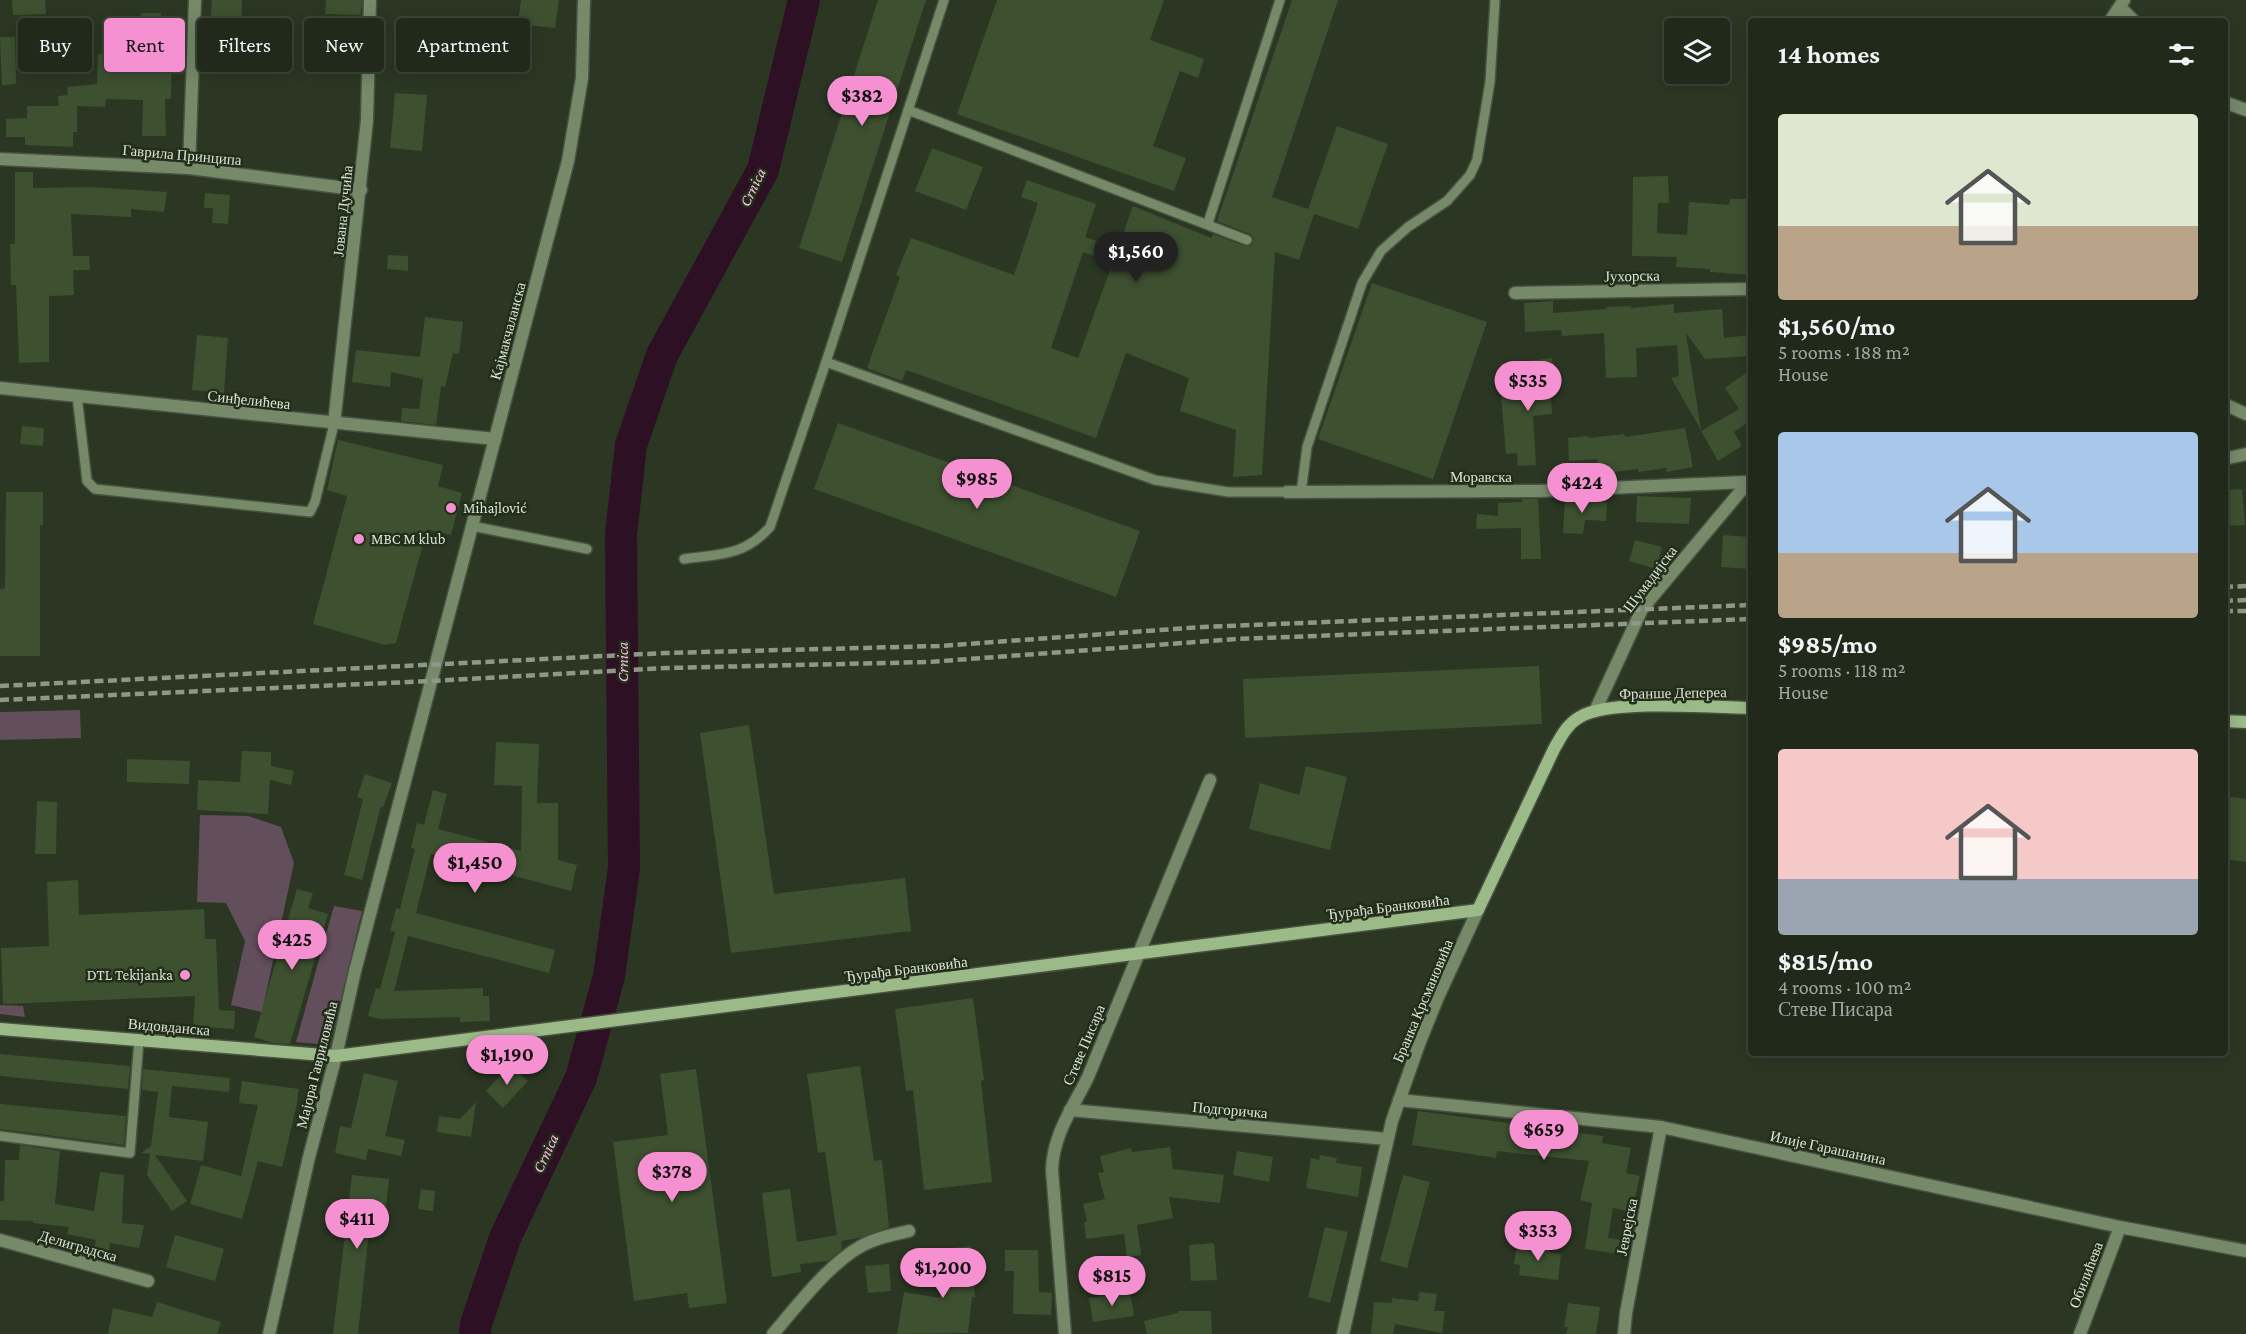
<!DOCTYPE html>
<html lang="en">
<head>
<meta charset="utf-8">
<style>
	:root { --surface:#20291a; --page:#283123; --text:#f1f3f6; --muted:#a2a6a2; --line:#3d4539; --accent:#f590d1 }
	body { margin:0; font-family:"Crimson Pro",serif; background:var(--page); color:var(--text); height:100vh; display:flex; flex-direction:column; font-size:22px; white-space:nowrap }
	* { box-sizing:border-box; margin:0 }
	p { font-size:20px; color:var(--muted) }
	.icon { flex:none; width:33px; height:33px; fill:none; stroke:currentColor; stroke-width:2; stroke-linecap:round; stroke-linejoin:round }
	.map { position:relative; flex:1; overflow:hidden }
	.panel { position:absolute; left:1748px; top:18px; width:480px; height:1038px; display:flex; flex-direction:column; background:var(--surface); border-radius:6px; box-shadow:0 3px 15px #0003,0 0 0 2px var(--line) }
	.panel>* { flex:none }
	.top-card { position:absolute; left:18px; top:18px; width:570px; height:54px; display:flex; gap:12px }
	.tools { position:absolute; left:1664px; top:18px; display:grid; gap:12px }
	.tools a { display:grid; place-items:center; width:66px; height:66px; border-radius:6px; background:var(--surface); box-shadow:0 3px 15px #0003,0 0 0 2px var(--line); font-size:30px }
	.price { position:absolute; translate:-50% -51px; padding:0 14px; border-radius:21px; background:var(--accent); color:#111; font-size:20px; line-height:39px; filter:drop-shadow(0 2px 3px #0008) }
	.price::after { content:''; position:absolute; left:50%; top:36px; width:18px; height:14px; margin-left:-9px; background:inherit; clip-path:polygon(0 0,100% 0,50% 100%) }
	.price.current { background:#222; color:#fff }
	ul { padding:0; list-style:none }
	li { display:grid; align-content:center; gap:12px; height:318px; padding:0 30px }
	li span { display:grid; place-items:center; height:186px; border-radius:6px; color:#555 }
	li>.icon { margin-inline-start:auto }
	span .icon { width:108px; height:108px; fill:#fffc; stroke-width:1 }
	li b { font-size:26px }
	h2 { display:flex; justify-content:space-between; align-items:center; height:72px; padding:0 30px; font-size:26px }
	.tag { padding:0 21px; border-radius:6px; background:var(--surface); box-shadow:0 3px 15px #0003,0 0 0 2px var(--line); font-size:21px; line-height:54px }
	.tag.current { background:var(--accent); color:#111 }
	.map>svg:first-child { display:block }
</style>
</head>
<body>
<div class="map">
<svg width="2246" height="1334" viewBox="0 0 2246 1334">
	<rect width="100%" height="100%" fill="#2b3723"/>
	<!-- green -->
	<g fill="#634e5b">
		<path d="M80,710L81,738L0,740V712Z"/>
		<path d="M200,815L248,816L281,827L294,863L262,1012L231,1005L245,941L226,903L197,902Z"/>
		<path d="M334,906L362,911L330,1045L296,1042Z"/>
		<path d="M0,1005L23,1006L25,1017L0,1014Z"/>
	</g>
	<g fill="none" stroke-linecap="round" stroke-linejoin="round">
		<!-- river -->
		<path stroke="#2d1023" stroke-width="32" d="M475,1334L476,1324L505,1238L581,1078L609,976L624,868L621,534L631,445L662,355L763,170L804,0"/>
	</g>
	<!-- building -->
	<g fill="#3d5030" fill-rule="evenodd">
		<path d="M12,0H45L46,14L13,15Z"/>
		<path d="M212,0H242L241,46H207L208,16H211Z"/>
		<path d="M326,0H362L361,15L325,14Z"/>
		<path d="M521,0H559L555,28L518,24Z"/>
		<path d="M878,0H926L842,262L799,248Z"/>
		<path d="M997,0H1164L1150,40L1204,59L1198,78L1180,71L1153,146L1186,158L1174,191L957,114Z"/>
		<path d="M1292,0H1338L1272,197L1308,209L1337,126L1388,144L1358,229L1314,214L1299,260L1275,252L1262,475L1233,477L1236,430L1180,411L1189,378L1126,353L1096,438L906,370L902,381L867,368L900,277L896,275L911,238L1014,275L1038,203L1021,197L1027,180L1096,204L1085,237L1118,248L1133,206L1211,238L1213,234L1245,246L1252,245L1254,238L1250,234L1217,221ZM1083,252L1113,262L1078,358L1051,348Z"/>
		<path d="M141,13H161V20L177,21V41H172L171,99H165L166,136H142L143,100L106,99L105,107L77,106V132H73V147L25,145V137H6V119L27,118V106H59L58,96L68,95L67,87L97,84L98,54L140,55Z"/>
		<path d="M2,37H15L16,84L2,85L0,38Z"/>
		<path d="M395,93L427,95L422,151L390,148Z"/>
		<path d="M932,148L983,167L966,210L915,191Z"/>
		<path d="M15,172H33V188L91,187L167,192L164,212L131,209V217L71,214L73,256H89L90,270H73L74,295L49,296V362L19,363L16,285H11L10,244H15Z"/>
		<path d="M1668,176L1669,203H1658L1657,233L1687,235L1689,202L1729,205L1730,199H1749L1747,234L1750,235V275L1710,272V269L1676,267L1677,257L1632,256L1633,177Z"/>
		<path d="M205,193L230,195L228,224L212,223L213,208H204Z"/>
		<path d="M388,255L408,256V271L387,269Z"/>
		<path d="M1372,283L1487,322L1433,479L1318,439Z"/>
		<path d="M1553,301V313L1606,309V307L1631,306V308L1674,304V313L1722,309L1724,338L1750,335V356L1705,359L1686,333L1701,430L1671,378L1679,376L1677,345L1636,348L1637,377L1606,378L1604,333L1562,336L1561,330L1525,332L1524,303Z"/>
		<path d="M425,317L463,322L459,354L453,353L445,387L441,386L436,425L401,421L402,408L419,409L423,379L391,372L390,387L352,382L356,350L420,357Z"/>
		<path d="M197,335L228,338L224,393L192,390Z"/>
		<path d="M1552,358L1555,383H1550L1552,414L1533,416L1536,465L1518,466L1517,453L1506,454L1501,396L1532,393L1528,361Z"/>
		<path d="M1750,370V426L1748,422L1734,432L1742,446L1718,461L1701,431L1739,409L1725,388Z"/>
		<path d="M838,423L1140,531L1116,597L814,489Z"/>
		<path d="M22,426L44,428L43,446L20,444Z"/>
		<path d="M1685,428L1693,467L1667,472L1666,468L1638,472V469L1599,474L1597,459L1569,461L1568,438L1588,436L1589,438L1624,434L1625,437Z"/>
		<path d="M338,440L443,465L438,486L462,493L451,535L427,529L396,643L385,645L313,624L347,496L327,490Z"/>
		<path d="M2242,489L2245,525L2224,526V490Z"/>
		<path d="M6,492H43V525H40V656H0V589L5,588Z"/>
		<path d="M1637,496L1691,498L1689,524L1636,522Z"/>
		<path d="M1522,499H1538L1541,559H1521V528L1476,529L1477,514L1498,516V503L1522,502Z"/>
		<path d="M1565,499L1607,502L1606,521L1585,520L1583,534L1563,533Z"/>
		<path d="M1723,535L1750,537V569L1721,567Z"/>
		<path d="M1635,540L1662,547L1656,569L1629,561Z"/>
		<path d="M1539,666L1542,724L1245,738L1243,679Z"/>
		<path d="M749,725L774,894L905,878L911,931L731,953L700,733Z"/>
		<path d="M496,742L539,744L537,803H558V860L577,865L571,891L431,854L416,913L555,950L549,973L408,936L394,991L483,988V996H489L490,1021L460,1022V1017L380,1019L368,1016L376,988L380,989L395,932L390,931L396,908L400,909L415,849L411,848L417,823L424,825L433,790L447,794L438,829L521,851L522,786L494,785Z"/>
		<path d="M242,751L271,752V766L294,771L291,785L270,780L268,814L197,810L198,780L240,782Z"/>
		<path d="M127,759L190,761L189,784L127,782Z"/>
		<path d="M1306,766L1347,777L1330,850L1249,829L1260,783L1299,795Z"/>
		<path d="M365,774L392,783L383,807L381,806L362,880L344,875L363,799L357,797Z"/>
		<path d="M2224,796L2246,799V862L2224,859Z"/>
		<path d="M37,801L57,802L56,854H35Z"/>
		<path d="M78,880L79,915L204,909L205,939H216L219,1010L235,1011L234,1029L193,1026L195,996L3,1004L1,948L49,946L47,882Z"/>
		<path d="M297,889L313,893L308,908L328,914L290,1044L273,1043L254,1037Z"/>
		<path d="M973,998L984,1080L981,1081L992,1182L924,1190L913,1090L906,1091L895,1009Z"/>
		<path d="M0,1054L130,1066L128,1089L0,1076Z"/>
		<path d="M510,1065L528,1081L503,1108L486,1091Z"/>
		<path d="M860,1066L874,1161L882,1160L889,1227L859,1238L841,1241L842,1249L828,1261L800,1264L801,1272L772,1277L762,1193L790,1189L797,1242L837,1235L825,1152L818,1153L807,1074Z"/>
		<path d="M143,1069L230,1078L229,1092L172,1086L169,1117L208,1122L203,1161L155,1155L187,1201L172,1211L147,1175L150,1154L141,1153L151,1146L158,1092L142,1090Z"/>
		<path d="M696,1069L727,1303L689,1308L687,1293L634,1301L613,1142L668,1135L660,1074Z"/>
		<path d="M364,1073L398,1081L385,1136L405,1140L401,1156L368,1149L366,1160L335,1153L340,1126L351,1128Z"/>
		<path d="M242,1081L299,1089L296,1108L282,1167L258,1161L242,1219L190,1204L201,1165L241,1176L258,1105L239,1103Z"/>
		<path d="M476,1102L471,1137L437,1132L439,1116L460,1119Z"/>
		<path d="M0,1104L126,1116L124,1145L0,1129Z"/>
		<path d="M1418,1111L1603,1136L1602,1143L1631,1148L1626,1173L1640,1176L1635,1197L1631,1196L1627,1211L1613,1208L1608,1238L1622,1240L1620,1254L1585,1249L1592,1203L1580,1200L1589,1161L1497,1151L1496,1158L1412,1145Z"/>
		<path d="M20,1145L60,1151L55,1204L94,1211L100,1172L124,1175L122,1223L144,1225L139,1248L110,1243L109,1252L94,1250L96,1240L67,1234L69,1227L33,1223V1221L0,1220V1201H4L5,1160H19Z"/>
		<path d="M1170,1147L1173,1169L1224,1175L1220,1203L1169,1197L1173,1218L1137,1225L1141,1255L1127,1257L1124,1234L1086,1239L1084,1222H1087L1083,1204L1105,1199L1098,1173L1104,1172L1100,1156L1131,1148L1132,1152Z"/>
		<path d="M1237,1151L1273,1157L1269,1182L1233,1175Z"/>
		<path d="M1320,1155L1337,1158L1336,1163L1362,1167L1358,1197L1306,1188L1311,1158L1319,1160Z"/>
		<path d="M352,1175L389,1179L386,1206L372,1204L358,1334H333Z"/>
		<path d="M1403,1175L1430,1182L1407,1268L1380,1261Z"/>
		<path d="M421,1189L435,1191L433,1211L418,1209Z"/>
		<path d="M1325,1227L1348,1232L1330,1303L1308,1297Z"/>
		<path d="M175,1235L224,1249L215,1281L166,1267Z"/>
		<path d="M1214,1243L1217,1280L1191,1281L1189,1245Z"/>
		<path d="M1517,1244L1549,1248V1252L1561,1254L1558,1280L1519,1275L1520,1265L1514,1264Z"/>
		<path d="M971,1246L975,1297H972L968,1333L897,1334L904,1292L940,1298L941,1272L939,1249Z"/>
		<path d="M1005,1250H1038L1039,1292L1052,1293L1051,1315L1013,1314L1014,1271H1005Z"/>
		<path d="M889,1264L891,1291L868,1293L865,1266Z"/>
		<path d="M1130,1292L1134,1316L1093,1322L1089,1298Z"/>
		<path d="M1419,1292L1437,1294L1434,1311H1445L1442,1333L1395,1324L1393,1334H1371L1374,1302L1392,1303V1298L1418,1301Z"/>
		<path d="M157,1302L221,1322L217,1334H108L113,1308L152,1317Z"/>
		<path d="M1568,1303L1600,1307L1596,1334H1566L1568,1327H1564Z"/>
		<path d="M1178,1311H1211L1212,1334H1147L1144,1321L1178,1313Z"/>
	</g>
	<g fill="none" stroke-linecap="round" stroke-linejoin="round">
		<defs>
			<g id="service">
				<path d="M908,110L1247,240"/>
				<path d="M1208,223L1280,0"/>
				<path d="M826,362L1155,480L1228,492H1287"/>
				<path d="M77,396L87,481L95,489L310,512L315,502L334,424"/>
				<path d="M1301,493L1307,447L1362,283L1381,251L1408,227L1447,201L1470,175L1477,160L1490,82L1495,0"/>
				<path d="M472,526L587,549"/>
				<path d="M684,559C721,554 744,556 770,527L826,362L944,0"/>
				<path d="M0,1136L130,1153L139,1040"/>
			</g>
			<g id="minor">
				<path d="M2120,7L2134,21"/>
				<path d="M2110,21L2124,0"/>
				<path d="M2224,102L2246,110"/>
				<path d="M0,159L189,168L361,190"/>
				<path d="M189,168L195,0"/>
				<path d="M1515,293L1750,289"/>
				<path d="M0,388L495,439"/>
				<path d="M2224,404L2246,414"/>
				<path d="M334,424L367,120L370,0"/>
				<path d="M2224,459L2246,454"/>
				<path d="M1287,492L1538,491L1747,482"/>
				<path d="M1595,711L1642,609L1750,480"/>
				<path d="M1399,1100L1661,1127L2120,1227L2246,1251"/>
				<path d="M1070,1110L1387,1139"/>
				<path d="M0,1240L148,1281"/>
				<path d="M773,1334C798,1305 835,1255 872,1241C884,1236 896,1234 909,1231"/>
				<path d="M1065,1334L1052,1170C1053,1134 1073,1108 1088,1077L1210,780"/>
				<path d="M1624,1334L1626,1313L1661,1127"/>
				<path d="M2080,1334L2120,1227"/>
			</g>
			<g id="tertiary">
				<path d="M269,1334L309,1157L336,1056L355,971L568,161L582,78L584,0"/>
				<path d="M1343,1334L1392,1121L1419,1044L1438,997L1478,910"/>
			</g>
			<g id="secondary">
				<path d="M2224,721L2246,722"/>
				<path d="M0,1029L336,1056L1478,910L1554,749C1561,737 1567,724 1580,717C1609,699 1714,707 1750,708"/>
			</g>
		</defs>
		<!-- service casing -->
		<use href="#service" stroke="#47523f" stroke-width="12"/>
		<!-- minor casing -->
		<use href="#minor" stroke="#47523f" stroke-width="15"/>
		<!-- tertiary casing -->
		<use href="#tertiary" stroke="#47523f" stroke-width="15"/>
		<!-- secondary casing -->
		<use href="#secondary" stroke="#47523f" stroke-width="15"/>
		<!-- service -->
		<use href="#service" stroke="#768a6a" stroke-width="9"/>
		<!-- minor -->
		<use href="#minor" stroke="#768a6a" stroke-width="12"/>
		<!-- tertiary -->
		<use href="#tertiary" stroke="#768a6a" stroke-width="12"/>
		<!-- secondary -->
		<use href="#secondary" stroke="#9bba87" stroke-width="12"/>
		<!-- rail -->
		<g stroke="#8f9888" stroke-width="4.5" stroke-dasharray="9 4.5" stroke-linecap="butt">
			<path d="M2224,587L2246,586"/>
			<path d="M2224,601L2246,600"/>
			<path d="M2224,611H2246"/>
			<path d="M0,686L665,653L939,646L1202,627L1750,605"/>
			<path d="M0,700L432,681L667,668L929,662L1237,639L1750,619"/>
		</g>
	</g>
	<!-- markers -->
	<g fill="#f590d1" stroke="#222d1a" stroke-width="2">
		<circle cx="451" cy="508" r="6"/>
		<circle cx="359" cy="539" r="6"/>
		<circle cx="185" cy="975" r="6"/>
	</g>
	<g text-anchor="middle" stroke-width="5" stroke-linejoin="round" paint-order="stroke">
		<!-- street labels -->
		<g font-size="15" fill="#dae2d5" stroke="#222d1a">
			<text transform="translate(182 155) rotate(5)" y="5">Гаврила Принципа</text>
			<text transform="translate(343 211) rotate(-84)" y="5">Јована Дучића</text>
			<text transform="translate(1632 276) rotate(-1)" y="5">Јухорска</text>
			<text transform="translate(508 331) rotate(-75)" y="5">Кајмакчаланска</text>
			<text transform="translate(249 400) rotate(6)" y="5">Синђелићева</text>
			<text x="1481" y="482">Моравска</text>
			<text transform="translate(1650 579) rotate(-53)" y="5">Шумадијска</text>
			<text transform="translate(1673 693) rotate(-1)" y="5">Франше Депереа</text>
			<text transform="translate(1388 907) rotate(-7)" y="5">Ђурађа Бранковића</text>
			<text transform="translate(906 969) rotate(-7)" y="5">Ђурађа Бранковића</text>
			<text transform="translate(1423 1001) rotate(-67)" y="5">Бранка Крсмановића</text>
			<text transform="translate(169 1027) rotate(5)" y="5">Видовданска</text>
			<text transform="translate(1084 1045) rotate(-67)" y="5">Стеве Писара</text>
			<text transform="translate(317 1065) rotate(-76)" y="5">Мајора Гавриловића</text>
			<text transform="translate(1230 1110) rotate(5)" y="5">Подгоричка</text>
			<text transform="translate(1828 1148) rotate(12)" y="5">Илије Гарашанина</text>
			<text transform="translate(1627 1227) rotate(-79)" y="5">Јеврејска</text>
			<text transform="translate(78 1246) rotate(16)" y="5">Делиградска</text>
			<text transform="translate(2086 1275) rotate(-69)" y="5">Обилићева</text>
		</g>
		<!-- poi labels -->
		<g font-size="15" fill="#dae2d5" stroke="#222d1a" text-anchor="start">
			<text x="463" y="513">Mihajlović</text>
			<text x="371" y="544">MBC M klub</text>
			<text x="173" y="980" text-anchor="end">DTL Tekijanka</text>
		</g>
		<!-- water labels -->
		<g font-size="16" font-style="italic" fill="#fbbde3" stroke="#222d1a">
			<text transform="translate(752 187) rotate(-64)" y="6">Crnica</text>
			<text transform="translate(622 662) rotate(-90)" y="6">Crnica</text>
			<text transform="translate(545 1153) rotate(-65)" y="6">Crnica</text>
		</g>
	</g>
</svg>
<div class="tools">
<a><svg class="icon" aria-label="layers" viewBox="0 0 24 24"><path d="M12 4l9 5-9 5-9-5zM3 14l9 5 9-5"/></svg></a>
</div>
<b class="price" style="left:862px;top:127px">$382</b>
<b class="price current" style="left:1136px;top:283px">$1,560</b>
<b class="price" style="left:1528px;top:412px">$535</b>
<b class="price" style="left:977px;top:510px">$985</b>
<b class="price" style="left:1582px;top:514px">$424</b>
<b class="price" style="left:475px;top:894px">$1,450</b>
<b class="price" style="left:292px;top:971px">$425</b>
<b class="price" style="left:507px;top:1086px">$1,190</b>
<b class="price" style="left:1544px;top:1161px">$659</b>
<b class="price" style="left:672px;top:1203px">$378</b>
<b class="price" style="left:357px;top:1250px">$411</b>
<b class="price" style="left:1538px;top:1262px">$353</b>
<b class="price" style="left:943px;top:1299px">$1,200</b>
<b class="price" style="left:1112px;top:1307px">$815</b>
<div class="top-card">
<a class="tag">Buy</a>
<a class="tag current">Rent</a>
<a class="tag">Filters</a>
<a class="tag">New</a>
<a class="tag">Apartment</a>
</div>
<section class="panel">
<h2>14 homes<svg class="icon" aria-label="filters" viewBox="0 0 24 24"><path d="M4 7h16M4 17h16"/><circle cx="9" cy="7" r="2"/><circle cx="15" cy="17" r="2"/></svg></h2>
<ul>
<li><span style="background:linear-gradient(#dfe7d0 60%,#b9a48a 0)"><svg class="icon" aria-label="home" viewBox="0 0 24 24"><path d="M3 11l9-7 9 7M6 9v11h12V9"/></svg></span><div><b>$1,560/mo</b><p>5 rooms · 188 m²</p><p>House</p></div></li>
<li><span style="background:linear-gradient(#a9c7e8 65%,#b9a48a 0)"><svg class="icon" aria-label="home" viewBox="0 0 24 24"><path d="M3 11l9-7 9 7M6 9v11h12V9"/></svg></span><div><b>$985/mo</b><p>5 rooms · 118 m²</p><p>House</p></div></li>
<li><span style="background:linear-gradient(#f6c9c9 70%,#9aa5b1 0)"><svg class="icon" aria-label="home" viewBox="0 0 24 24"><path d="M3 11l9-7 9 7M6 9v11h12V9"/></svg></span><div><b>$815/mo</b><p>4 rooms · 100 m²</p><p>Стеве Писара</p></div></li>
</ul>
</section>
</div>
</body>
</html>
